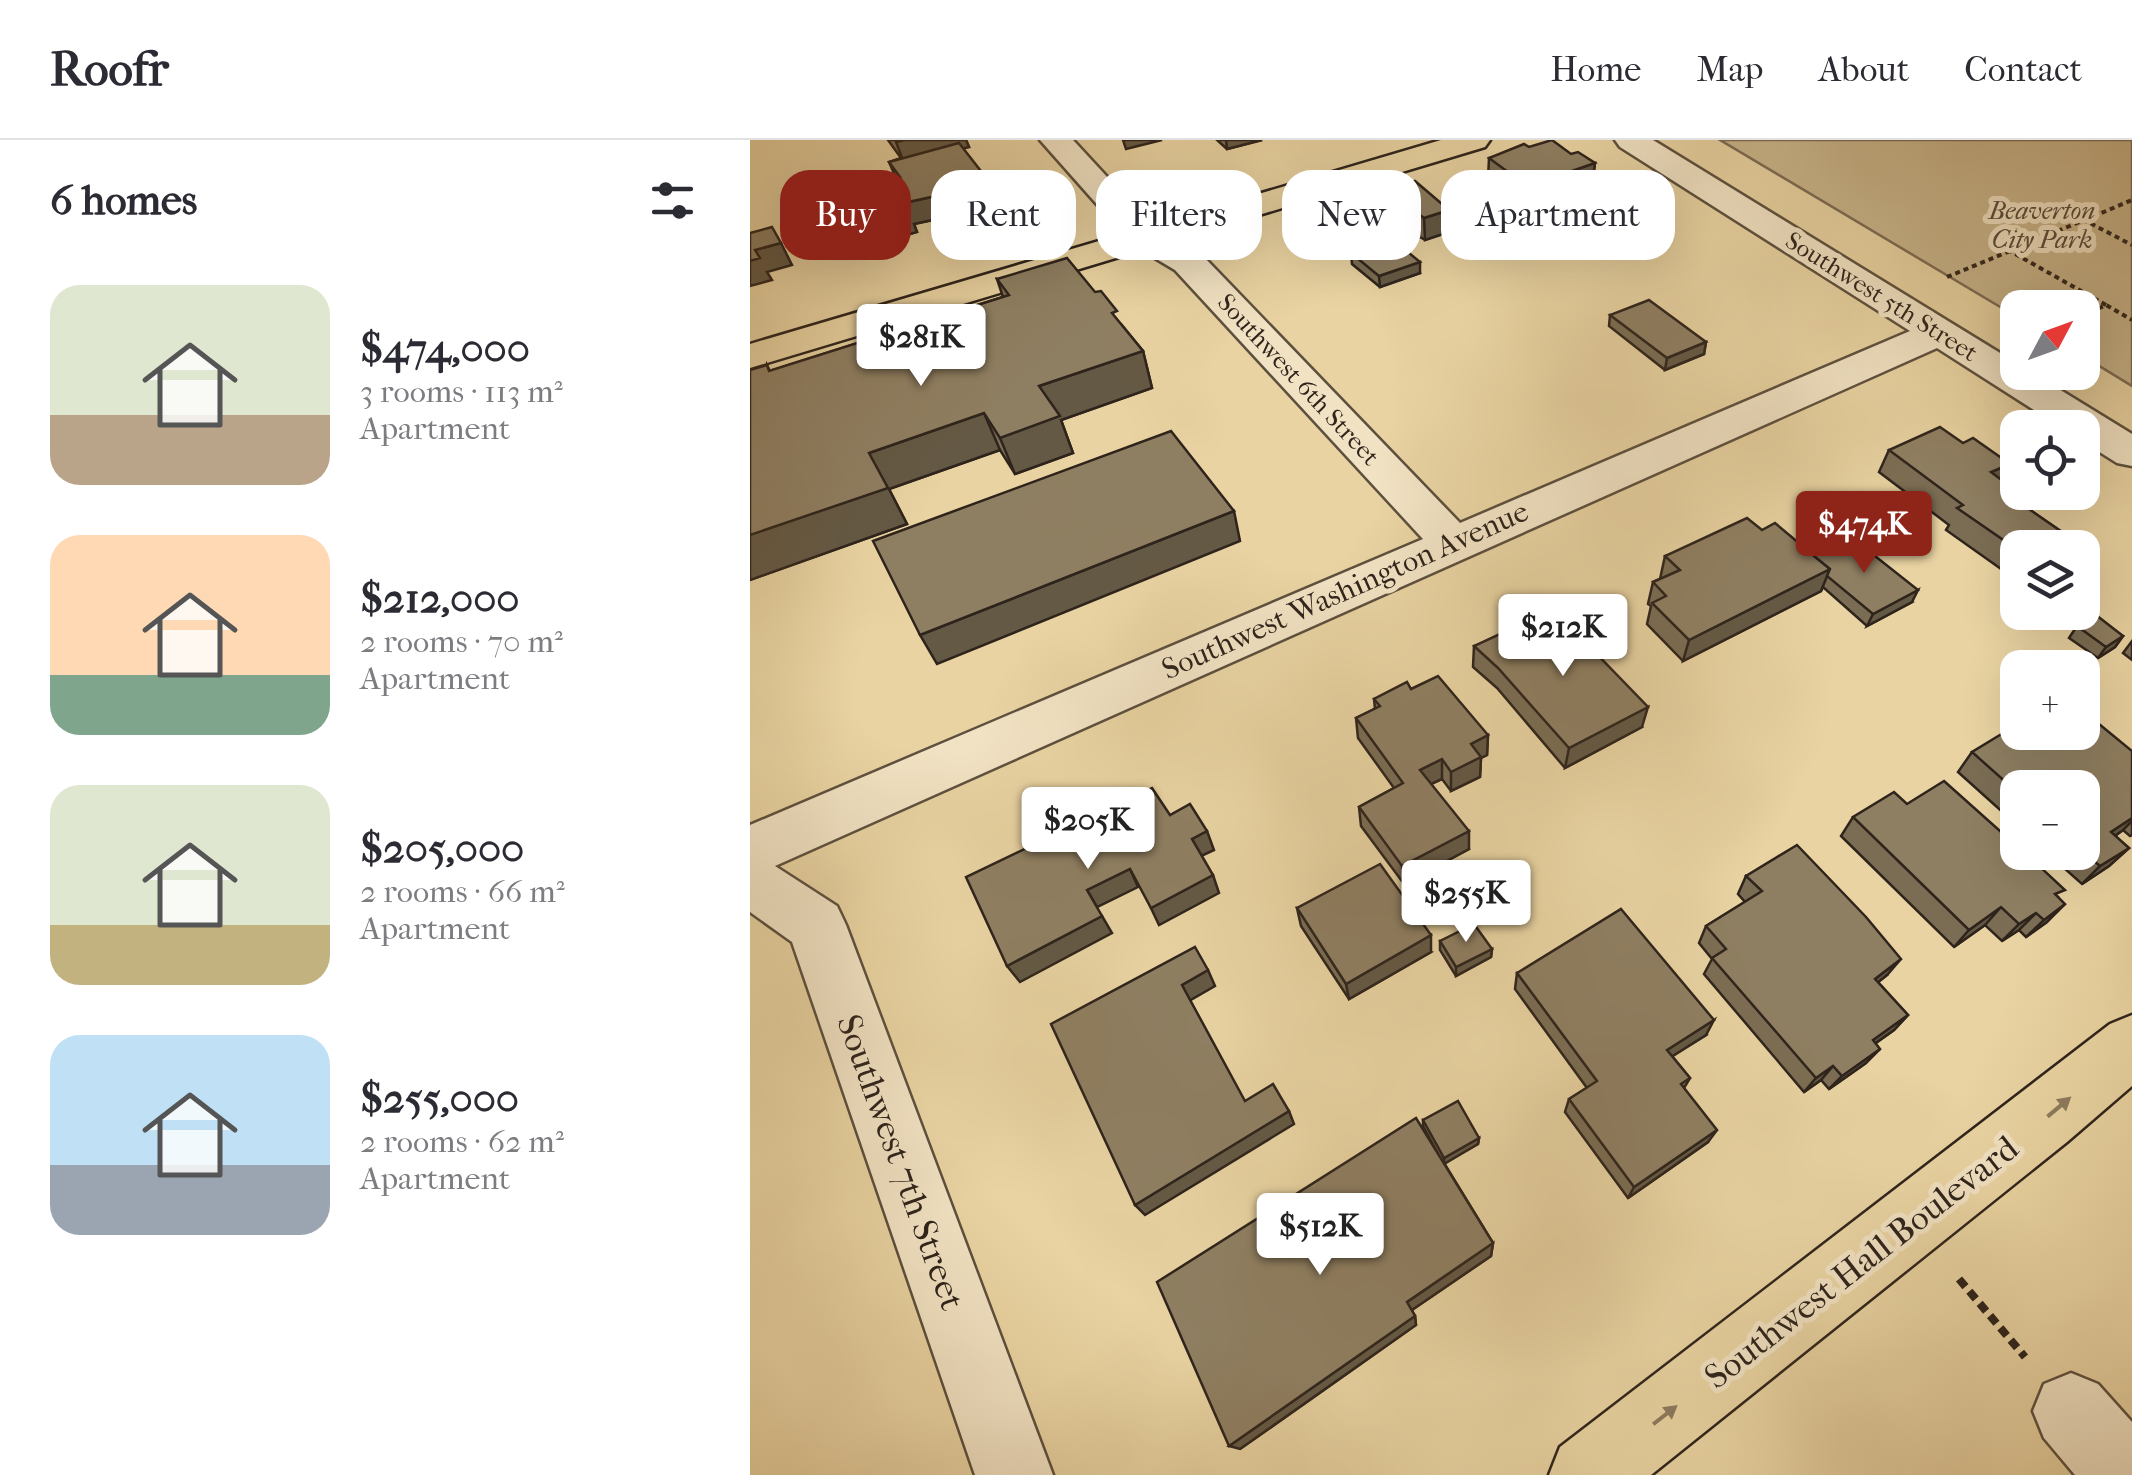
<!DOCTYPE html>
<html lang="en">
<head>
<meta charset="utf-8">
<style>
	:root { --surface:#fff; --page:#f2f2f3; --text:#2b2b33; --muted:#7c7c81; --line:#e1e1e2; --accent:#8f2418 }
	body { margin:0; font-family:"IM FELL French Canon",serif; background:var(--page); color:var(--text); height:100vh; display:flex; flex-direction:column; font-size:38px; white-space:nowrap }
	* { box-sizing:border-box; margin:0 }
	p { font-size:32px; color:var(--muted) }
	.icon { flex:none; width:55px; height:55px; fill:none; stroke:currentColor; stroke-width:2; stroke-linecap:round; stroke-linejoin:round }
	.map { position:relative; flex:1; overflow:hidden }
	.drawer { display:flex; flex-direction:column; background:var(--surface); width:750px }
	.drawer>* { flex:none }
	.hud { position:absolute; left:30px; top:30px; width:950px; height:90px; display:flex; gap:20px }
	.needle { width:65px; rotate:49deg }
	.fabs { position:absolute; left:1250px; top:150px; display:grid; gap:20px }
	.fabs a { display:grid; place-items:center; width:100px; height:100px; border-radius:20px; background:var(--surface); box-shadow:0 10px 40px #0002; font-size:50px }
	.price { position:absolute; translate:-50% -85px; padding:0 22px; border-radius:10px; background:#fff; color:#222; font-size:32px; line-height:65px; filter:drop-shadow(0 2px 5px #0008) }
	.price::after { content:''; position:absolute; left:50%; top:60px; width:30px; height:22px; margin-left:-15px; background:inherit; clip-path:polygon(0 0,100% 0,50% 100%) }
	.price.on { background:var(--accent); color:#fff }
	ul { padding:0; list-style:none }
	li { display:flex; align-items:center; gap:30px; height:250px; padding:0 50px }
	li span { display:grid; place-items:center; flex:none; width:280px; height:200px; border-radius:30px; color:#555 }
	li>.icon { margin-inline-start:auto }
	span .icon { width:120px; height:120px; fill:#fffc; stroke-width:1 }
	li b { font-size:42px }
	h2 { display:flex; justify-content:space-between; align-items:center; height:120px; padding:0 50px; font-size:42px }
	.chip { padding:0 35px; border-radius:30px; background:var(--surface); box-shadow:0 10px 40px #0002; font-size:35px; line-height:90px }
	.chip.on { background:var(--accent); color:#fff }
	header { display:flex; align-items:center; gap:60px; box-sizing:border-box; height:140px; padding:0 50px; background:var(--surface); border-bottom:2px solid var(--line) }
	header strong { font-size:48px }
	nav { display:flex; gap:55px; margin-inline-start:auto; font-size:35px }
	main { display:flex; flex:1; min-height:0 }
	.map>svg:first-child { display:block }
</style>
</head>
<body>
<header>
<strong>Roofr</strong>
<nav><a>Home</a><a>Map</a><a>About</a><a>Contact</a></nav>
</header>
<main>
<section class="drawer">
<h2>6 homes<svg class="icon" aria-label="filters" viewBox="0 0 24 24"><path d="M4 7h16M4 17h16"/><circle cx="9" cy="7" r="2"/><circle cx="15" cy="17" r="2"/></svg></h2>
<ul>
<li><span style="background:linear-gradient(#dfe7d0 65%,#b9a48a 0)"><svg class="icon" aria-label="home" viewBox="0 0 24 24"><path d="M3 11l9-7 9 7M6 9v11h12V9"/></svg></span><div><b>$474,000</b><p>3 rooms · 113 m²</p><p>Apartment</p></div></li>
<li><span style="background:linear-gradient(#ffd9b3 70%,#7fa58c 0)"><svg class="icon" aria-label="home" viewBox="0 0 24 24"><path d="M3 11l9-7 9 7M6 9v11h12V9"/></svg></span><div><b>$212,000</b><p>2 rooms · 70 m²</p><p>Apartment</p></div></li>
<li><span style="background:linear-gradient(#dfe7d0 70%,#c2b280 0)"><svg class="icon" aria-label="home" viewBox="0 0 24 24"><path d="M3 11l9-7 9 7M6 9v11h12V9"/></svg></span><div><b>$205,000</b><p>2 rooms · 66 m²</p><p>Apartment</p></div></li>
<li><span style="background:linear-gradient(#bfe0f5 65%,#9aa5b1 0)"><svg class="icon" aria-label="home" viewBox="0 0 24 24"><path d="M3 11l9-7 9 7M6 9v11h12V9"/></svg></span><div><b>$255,000</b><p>2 rooms · 62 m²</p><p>Apartment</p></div></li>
</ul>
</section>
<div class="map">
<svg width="1382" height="1335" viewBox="0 0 1382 1335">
	<rect width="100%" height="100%" fill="#e9d3a2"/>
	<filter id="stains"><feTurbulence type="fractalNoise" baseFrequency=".002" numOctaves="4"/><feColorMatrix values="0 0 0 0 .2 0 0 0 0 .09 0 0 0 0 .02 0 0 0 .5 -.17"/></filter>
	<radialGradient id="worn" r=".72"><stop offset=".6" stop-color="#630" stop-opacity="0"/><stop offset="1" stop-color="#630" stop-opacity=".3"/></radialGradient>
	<!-- green -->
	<path fill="#c9b58b" stroke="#7c6c54" stroke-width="2.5" d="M970,0H1382V246L1333,216L1332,168H1268L1267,177Z"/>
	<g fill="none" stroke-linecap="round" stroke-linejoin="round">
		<defs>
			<g id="minor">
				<path d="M290,0H323L407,91L451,114L710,383L1160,191L870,7L865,0H903L1268,224V232H1281L1382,294V326L1367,323L1332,301V288H1312L1187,208L25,726L87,766L96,785L303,1335H225L42,802L0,772V685L673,399L425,130L383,105Z"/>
				<path d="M1321,1233L1348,1244L1382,1282V1335H1325L1294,1298L1283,1271L1294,1244Z"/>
			</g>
			<g id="major">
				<path d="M691,0H740L735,7L0,228V204Z"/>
				<path d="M1382,875V946L1317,1002L901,1335H799L810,1307L1360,884Z"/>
			</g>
		</defs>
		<!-- minor casing -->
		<use href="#minor" stroke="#5d503e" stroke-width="5"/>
		<!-- major casing -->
		<use href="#major" stroke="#2e241c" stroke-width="5"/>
		<!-- path-far1 -->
		<g stroke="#2e241c" stroke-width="4" stroke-dasharray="5 4" stroke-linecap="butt">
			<path d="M1335,80L1382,60"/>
			<path d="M1197,137L1260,111"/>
			<path d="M1356,165L1260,111L1334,80L1382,105"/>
			<path d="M1332,176L1356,165L1382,180"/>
		</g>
		<!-- path -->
		<path stroke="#2e241c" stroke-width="8" stroke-dasharray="10 6" stroke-linecap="butt" d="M1209,1139L1275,1217"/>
		<!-- minor -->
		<use href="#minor" fill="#f1e2c3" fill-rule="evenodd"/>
		<!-- major -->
		<use href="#major" fill="#e9d3a2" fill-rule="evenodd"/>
	</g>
	<!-- wall -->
	<g fill="#7b6d54" stroke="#2e241c" stroke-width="2.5">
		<path d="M138,0H216L219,7L213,8L248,66L164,84L167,92L121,105L102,74L92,52L146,38L139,22L151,18Z"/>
		<path d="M467,0H512L477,9Z"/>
		<path d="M779,7L845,23L842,45L814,54L813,60L779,70L738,39L739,18Z"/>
		<path d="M646,40L699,92L675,100L670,97L651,106L670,133L630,147L602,124L601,113L619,107L592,83L590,62L618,55V48Z"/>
		<path d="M864,75L863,82L879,100L850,109L840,101L841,94L832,97L823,89L824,78Z"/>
		<path d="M247,139L371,184L393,211L402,248L311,280L323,313L265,334L250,310L139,349L157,384L0,440L17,225L20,231L253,157Z"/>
		<path d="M860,175L956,202L954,214L915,230L859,186Z"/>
		<path d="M1213,303L1260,324L1251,339L1261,347L1257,354L1312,392L1302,408H1268V432L1261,436L1196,390L1199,385L1129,332L1139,310Z"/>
		<path d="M1012,390L1064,416L1162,462L1117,486L1073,447L1071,451L933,521L897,484L901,466L898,464L903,442L910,439L915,416Z"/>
		<path d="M1327,486L1373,496L1365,507L1348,518L1319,498Z"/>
		<path d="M771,492L892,587L815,628L747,548L723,527L724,506Z"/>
		<path d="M1382,501V520L1373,513Z"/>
		<path d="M661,549L738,595L737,615L731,618L730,637L701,651L692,639L681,644L719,709L654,744L611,686L609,667L644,648L608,598L606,578L625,569L624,559Z"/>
		<path d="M1382,611V695L1380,696L1373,690L1365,696L1379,708L1359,726L1332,744L1296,712H1332V648H1268V686L1208,632L1222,612Z"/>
		<path d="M1157,664L1308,757L1297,782L1276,797L1269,790L1252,801L1235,785L1204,807L1091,696L1103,677Z"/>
		<path d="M996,736L1137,835L1128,842L1158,875L1144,890L1126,903L1116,923L1079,949L1071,940L1054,952L954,834L962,819L949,803L956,786L995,762L988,754Z"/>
		<path d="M547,768L681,812L599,859L551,786Z"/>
		<path d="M690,801L742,809L741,817L706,836L690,810Z"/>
		<path d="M767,833L956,895L922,916L940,938L934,948L958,1002L878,1058L815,972L819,959L837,948L765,849Z"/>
		<path d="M673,980L729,998L728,1004L694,1023L743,1103L741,1116L662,1170L665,1176L666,1185L490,1309L687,1012L673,986Z"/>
	</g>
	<!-- shaded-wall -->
	<g fill="#645945" stroke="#2e241c" stroke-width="2.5">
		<path d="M155,0H216L219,7L154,23L146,2Z"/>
		<path d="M373,0H412L376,9Z"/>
		<path d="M476,0H512L477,9Z"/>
		<path d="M845,23L842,45L814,54L813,60L779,70L781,49L810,35Z"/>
		<path d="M241,44L248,66L164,84L167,92L121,105L111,83L154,63Z"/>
		<path d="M699,70V92L675,100L674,78Z"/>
		<path d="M670,75V97L645,109V87Z"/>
		<path d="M864,75L862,87L841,89V94L832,97L834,85Z"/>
		<path d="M641,84L642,106L624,112L623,90Z"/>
		<path d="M881,88L879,100L850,109L852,97Z"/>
		<path d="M31,103L42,125L17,132L22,140L0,146V121L5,110Z"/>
		<path d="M670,122V133L630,147L629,136Z"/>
		<path d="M956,202L954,214L915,230L917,218Z"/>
		<path d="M393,211L402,248L311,280L323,313L265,334L250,298L289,246Z"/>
		<path d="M234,273L250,310L139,349L157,384L0,440V395L119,313Z"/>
		<path d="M1260,324L1248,346L1241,332Z"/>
		<path d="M484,371L490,401L187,524L170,495Z"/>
		<path d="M1312,392L1302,408H1286Z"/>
		<path d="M1080,429L1071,451L933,521L939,500Z"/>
		<path d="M1168,450L1162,462L1117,486L1123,474Z"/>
		<path d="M1373,496L1365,507L1348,518L1356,507Z"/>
		<path d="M898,567L892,587L815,628L819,608Z"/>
		<path d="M738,595L737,615L731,618L730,637L701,651V632L721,604Z"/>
		<path d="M692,619V639L670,649V630Z"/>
		<path d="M1382,678V681L1373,690L1343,711L1361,692Z"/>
		<path d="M457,691L464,710L449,717L442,699Z"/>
		<path d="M719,691V709L654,744L652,726Z"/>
		<path d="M1379,708L1359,726L1332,744L1350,726Z"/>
		<path d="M380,729L388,747L347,767L337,750Z"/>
		<path d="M463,735L469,753L409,785L401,768Z"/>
		<path d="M1315,764L1297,782L1276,797L1294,780Z"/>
		<path d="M1251,767L1235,785L1204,807L1219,790Z"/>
		<path d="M1286,773L1269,790L1252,801L1269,784Z"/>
		<path d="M352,776L362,793L270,842L257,826Z"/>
		<path d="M681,795V812L599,859L596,844Z"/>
		<path d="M742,809L741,817L706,836V827Z"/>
		<path d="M1151,819L1137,835L1112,855L1125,839Z"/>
		<path d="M458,830L465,846L439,861L432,845Z"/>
		<path d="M1158,875L1144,890L1110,914L1123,900Z"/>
		<path d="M964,880L956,895L910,924L917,910Z"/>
		<path d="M1130,909L1116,923L1079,949L1092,936Z"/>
		<path d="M1083,926L1071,940L1054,952L1066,938Z"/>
		<path d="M539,971L544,984L395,1075L385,1065Z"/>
		<path d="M967,990L958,1002L878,1058L884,1047Z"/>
		<path d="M729,998L728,1004L694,1024V1018Z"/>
		<path d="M743,1103L741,1116L659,1172L657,1162Z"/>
		<path d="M665,1176L666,1185L490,1309L479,1306Z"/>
	</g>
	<!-- building -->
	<g fill="#8f7f62" stroke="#2e241c" stroke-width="2.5">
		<path d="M802,0L821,14L828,12L845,23L810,35L815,38L781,49L739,18L774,4L779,7Z"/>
		<path d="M209,3L241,44L154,63L158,71L111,83L92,52L150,37L139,22Z"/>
		<path d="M646,40L652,45L665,41L699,70L674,78L670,75L645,87L641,84L623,90L590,62L625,53L618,48Z"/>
		<path d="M855,68L864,75L834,85L824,78Z"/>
		<path d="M870,80L881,88L852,97L841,89Z"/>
		<path d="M22,87L31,103L5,110L10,118L0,121V93Z"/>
		<path d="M642,99L670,122L629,136L601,113Z"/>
		<path d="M317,118L345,152L351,151L367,171L362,173L393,211L289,246L310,276L250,298L234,273L119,313L138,348L0,395V230L17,225L19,231L259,155L247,139Z"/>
		<path d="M899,160L956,202L917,218L860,175Z"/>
		<path d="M1190,287L1213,303L1223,298L1260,324L1241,332L1261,347L1253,351L1312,392L1286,408H1268V410L1207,368L1213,365L1139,310Z"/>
		<path d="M421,291L484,371L170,495L123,401Z"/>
		<path d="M997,378L1012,390L1025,383L1080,429L939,500L902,463L916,456L903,442L930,430L915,416Z"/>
		<path d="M1101,397L1168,450L1123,474L1077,436L1080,429L1064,416Z"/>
		<path d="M809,475L898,567L819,608L748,528L724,506L765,487L771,492Z"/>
		<path d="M1346,475L1373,496L1356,507L1327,486Z"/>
		<path d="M688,536L738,595L721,604L731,617L701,632L692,619L670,630L719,691L652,726L609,667L653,643L606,578L630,566L624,559L657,542L661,549Z"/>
		<path d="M1332,570L1382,611V678L1361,692L1379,708L1350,726L1332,711V648H1268V653L1222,612L1263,587L1268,592H1332Z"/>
		<path d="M1194,641L1268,707V712H1274L1315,750L1305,754L1315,764L1294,780L1286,773L1269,784L1251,767L1219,790L1103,677L1144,652L1157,664Z"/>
		<path d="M402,648L420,675L440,664L457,691L442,699L463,735L401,768L380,729L337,750L352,776L257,826L216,737Z"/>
		<path d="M1047,705L1116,777L1151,819L1125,839L1158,875L1123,900L1130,909L1092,936L1083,926L1066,938L962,818L976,809L956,786L1012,751L996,736Z"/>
		<path d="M630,724L681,795L596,844L547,768Z"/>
		<path d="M871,769L964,880L917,910L940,938L931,944L967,990L884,1047L819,959L847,941L767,833Z"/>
		<path d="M724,784L742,809L706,827L690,801Z"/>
		<path d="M445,807L458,830L432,845L495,961L523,944L539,971L385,1065L301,884Z"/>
		<path d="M708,961L729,998L694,1018L673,980Z"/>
		<path d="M666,978L743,1103L657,1162L665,1176L479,1306L407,1142Z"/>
	</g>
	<!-- one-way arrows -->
	<defs><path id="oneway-solid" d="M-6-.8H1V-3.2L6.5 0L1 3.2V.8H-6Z" transform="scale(2.5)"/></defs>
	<g fill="#8c7c5f">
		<use href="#oneway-solid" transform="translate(1309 967) rotate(-40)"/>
		<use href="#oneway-solid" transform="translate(915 1275) rotate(-38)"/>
	</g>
	<g text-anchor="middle" stroke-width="10" stroke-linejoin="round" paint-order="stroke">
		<!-- far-park labels -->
		<g font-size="25" font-style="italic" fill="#554838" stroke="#f1e2c3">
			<text x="1292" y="79">Beaverton<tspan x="1292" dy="29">City Park</tspan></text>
		</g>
		<!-- far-street labels -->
		<g font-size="25" fill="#2e241c" stroke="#f1e2c3">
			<text transform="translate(1132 156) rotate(32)" y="9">Southwest 5th Street</text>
			<text transform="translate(549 239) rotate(47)" y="9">Southwest 6th Street</text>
		</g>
		<!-- street labels -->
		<g font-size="30" fill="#2e241c" stroke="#f1e2c3">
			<text transform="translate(595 450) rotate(-24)" y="10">Southwest Washington Avenue</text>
		</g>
		<!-- near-street labels -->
		<g font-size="35" fill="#2e241c" stroke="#f1e2c3">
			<text transform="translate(151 1022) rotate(70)" y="12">Southwest 7th Street</text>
			<text transform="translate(1111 1122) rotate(-38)" y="12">Southwest Hall Boulevard</text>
		</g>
	</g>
	<rect width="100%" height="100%" filter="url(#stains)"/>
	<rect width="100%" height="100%" fill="url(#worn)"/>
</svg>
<div class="fabs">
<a><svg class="needle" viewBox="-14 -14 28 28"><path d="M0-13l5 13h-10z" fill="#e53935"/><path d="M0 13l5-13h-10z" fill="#7c7c81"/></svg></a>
<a><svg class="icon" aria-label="locate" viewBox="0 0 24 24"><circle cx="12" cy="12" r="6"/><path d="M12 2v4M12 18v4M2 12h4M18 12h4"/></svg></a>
<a><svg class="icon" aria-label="layers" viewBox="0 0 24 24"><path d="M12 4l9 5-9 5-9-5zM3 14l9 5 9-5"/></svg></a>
<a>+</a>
<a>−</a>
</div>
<b class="price" style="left:171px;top:249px">$281K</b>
<b class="price on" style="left:1114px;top:436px">$474K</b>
<b class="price" style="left:813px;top:539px">$212K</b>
<b class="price" style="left:338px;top:732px">$205K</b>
<b class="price" style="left:716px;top:805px">$255K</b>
<b class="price" style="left:570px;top:1138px">$512K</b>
<div class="hud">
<a class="chip on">Buy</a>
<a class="chip">Rent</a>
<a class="chip">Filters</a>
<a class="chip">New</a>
<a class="chip">Apartment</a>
</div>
</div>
</main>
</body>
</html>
